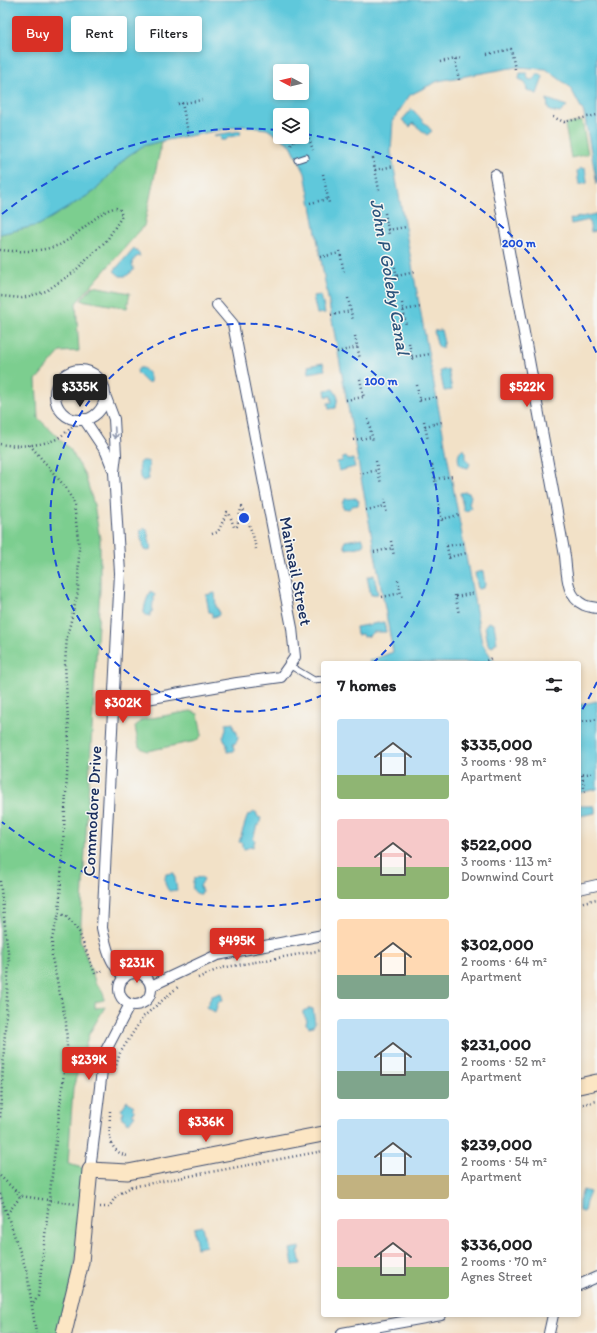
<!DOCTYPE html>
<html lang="en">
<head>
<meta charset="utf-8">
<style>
	:root { --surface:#fff; --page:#f6f6f6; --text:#202124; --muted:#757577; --accent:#d93025 }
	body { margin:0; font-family:Itim,sans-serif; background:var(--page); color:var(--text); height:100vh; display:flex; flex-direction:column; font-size:15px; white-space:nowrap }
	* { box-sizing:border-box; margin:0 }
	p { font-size:13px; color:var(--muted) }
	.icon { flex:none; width:22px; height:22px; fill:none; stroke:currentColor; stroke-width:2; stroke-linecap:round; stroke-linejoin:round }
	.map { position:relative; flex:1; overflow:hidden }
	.drawer { position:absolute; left:321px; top:661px; width:260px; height:656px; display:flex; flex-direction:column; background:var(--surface); border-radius:4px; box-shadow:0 2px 6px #0003 }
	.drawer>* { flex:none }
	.guide { position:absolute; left:12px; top:16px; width:249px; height:36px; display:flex; gap:8px }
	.needle { width:26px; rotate:277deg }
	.controls { position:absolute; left:273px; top:64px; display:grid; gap:8px }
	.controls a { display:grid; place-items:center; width:36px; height:36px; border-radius:4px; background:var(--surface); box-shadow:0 2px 6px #0003; font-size:20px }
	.price { position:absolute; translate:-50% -34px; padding:0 9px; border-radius:4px; background:var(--accent); color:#fff; font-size:13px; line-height:26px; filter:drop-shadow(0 1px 2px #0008) }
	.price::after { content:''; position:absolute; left:50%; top:24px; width:12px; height:9px; margin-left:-6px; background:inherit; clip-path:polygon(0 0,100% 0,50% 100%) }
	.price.active { background:#222; color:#fff }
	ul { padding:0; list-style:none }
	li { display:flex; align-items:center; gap:12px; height:100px; padding:0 16px }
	li span { display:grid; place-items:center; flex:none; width:112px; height:80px; border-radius:4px; color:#555 }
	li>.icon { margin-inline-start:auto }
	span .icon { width:48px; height:48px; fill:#fffc; stroke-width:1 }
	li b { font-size:17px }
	h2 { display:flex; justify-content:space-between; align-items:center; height:48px; padding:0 16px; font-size:17px }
	.chip { padding:0 14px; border-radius:4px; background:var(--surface); box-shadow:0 2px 6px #0003; font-size:14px; line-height:36px }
	.chip.active { background:var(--accent); color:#fff }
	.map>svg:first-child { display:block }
</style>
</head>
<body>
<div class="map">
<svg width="597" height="1333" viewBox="0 0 597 1333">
	<rect width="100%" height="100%" fill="#f6f6f2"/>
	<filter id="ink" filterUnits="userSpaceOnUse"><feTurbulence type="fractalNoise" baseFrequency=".025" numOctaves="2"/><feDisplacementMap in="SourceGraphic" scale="8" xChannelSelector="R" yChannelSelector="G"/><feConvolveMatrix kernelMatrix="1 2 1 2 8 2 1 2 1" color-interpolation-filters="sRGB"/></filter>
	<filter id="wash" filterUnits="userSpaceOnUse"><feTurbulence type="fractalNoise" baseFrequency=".012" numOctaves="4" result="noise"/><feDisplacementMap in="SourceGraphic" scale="16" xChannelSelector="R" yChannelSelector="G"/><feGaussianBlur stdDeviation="0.9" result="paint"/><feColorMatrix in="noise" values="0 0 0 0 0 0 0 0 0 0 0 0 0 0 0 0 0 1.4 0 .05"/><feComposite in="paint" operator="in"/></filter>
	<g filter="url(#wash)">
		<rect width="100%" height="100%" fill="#f2e1c7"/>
		<!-- green -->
		<g fill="#7cce8f" stroke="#4c7e76">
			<path d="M582,121L588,154L571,158L565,125Z"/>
			<path d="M162,141L144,226L76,303L79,351L60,352L36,380L38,418L70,449L85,475L94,505L100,539V589L80,939L96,984C101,987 105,994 104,1000L95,1002V1008L105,1007L89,1034L73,1088L68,1164L90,1170L64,1333H0V234L39,225L95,191L126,157L143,146Z"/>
			<path d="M93,286L130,293L127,308L81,300Z"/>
			<path d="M191,711L198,714L202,735L196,741L147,751L139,747L135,727L141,720Z"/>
		</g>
		<!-- water -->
		<g fill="#5fc8db" stroke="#3d7c9c" fill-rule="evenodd">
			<path d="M0,0H597V184L584,113L570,87L546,69L516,67L438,81L410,95L393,120L391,152L482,643L495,663H370L369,661L393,652L305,173L291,145L267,129L242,126L162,141L143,146L126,157L95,191L39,225L0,234ZM280,71H302V93H280ZM280,115H302V137H280Z"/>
			<path d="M520,73H527L528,79L532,80L535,78L537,74H541L543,77L537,94L527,90L525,82L519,79Z"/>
			<path d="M547,99L567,106L560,113L550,111L548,108Z"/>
			<path d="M412,109L432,131L427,135L413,123L410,127L402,120Z"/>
			<path d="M241,131L240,135L229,137L226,140H221L220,136L214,137V135Z"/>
			<path d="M581,168L585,169L587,181V183L579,185L577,171Z"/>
			<path d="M597,214V231L591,232L589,220L571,224L570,219Z"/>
			<path d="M134,248L137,251L140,256L136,257L132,264L134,270L126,276H120L114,271Z"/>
			<path d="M321,295L325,313L317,314L313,296Z"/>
			<path d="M441,330L444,343L442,344L443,348H440L437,344L434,331Z"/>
			<path d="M323,363L325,370L309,373L308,366Z"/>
			<path d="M139,368H143C148,372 151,376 150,382L147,383L138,374L137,371Z"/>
			<path d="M448,369L452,390L444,391L440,371Z"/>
			<path d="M333,389L338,396L336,408L329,409L328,403L332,402L331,396L326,397L325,390Z"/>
			<path d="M461,450H464L466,452V459L470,464L468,468L460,466C458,461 457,454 461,450Z"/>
			<path d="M346,457L348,460L353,459L355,467L339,471L337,462L342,461L343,458Z"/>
			<path d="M141,461H146L149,462L148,472L149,479L142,481L140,477L139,463Z"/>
			<path d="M466,492L469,493L471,496L469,504L471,508L469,510L464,511L460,493Z"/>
			<path d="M356,498L359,501L358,505L352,506L349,509L343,508L342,505L343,501L345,499Z"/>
			<path d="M145,528L147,530L151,548L149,551L144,550L140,531Z"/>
			<path d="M362,538L364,542L363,544V546L346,549V547H344L345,541Z"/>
			<path d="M483,571L485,585L483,588L478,589L475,573Z"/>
			<path d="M374,575L378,594L371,595L367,577Z"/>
			<path d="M151,591L155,595L153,598L155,600L153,602L152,612H150V616L146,615L144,613C144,606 147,597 151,591Z"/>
			<path d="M215,593L216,607L218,609L219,614L218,616L212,617V613L209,612L206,595Z"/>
			<path d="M384,622L386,632H373L369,636L364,637L362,634L357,635L356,627Z"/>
			<path d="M488,622L494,624L497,643H495L493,647L488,645L485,626Z"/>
			<path d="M597,701V789L579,793V705Z"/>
			<path d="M233,723L234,730H236L238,737L236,743L233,744L234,751L227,752V745L223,737L226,730V724Z"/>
			<path d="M579,806H594L595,808V813L580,816Z"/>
			<path d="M254,812H256L258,817L261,818L259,825H257L253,839L255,840L253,847L250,846L248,848L244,849L242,847V843L239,842L248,814L250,815Z"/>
			<path d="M174,873L177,890L169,891C165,886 164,880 166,874Z"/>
			<path d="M201,877L204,879L200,886L202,892L201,894C191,894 191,884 195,878Z"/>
			<path d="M221,993L223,1000L219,1001L215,1012L206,1007L212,996Z"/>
			<path d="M310,1008L313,1009L315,1023L313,1026L309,1027L306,1024L307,1020L303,1014V1011Z"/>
			<path d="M127,1101L134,1106L132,1108L135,1111L132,1114L135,1115L129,1123L121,1117L124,1112L121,1110Z"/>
			<path d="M583,1190L590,1192L586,1202L584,1212L579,1211V1200Z"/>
			<path d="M202,1226L206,1246L197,1248L194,1228Z"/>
			<path d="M300,1247V1250L298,1251L301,1264L293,1265L290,1249Z"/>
		</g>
	</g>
	<g filter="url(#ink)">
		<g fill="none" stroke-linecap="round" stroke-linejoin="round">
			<defs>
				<g id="lane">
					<path d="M297,160L306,157"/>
					<path d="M289,665L314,680L323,679"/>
				</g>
				<g id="street">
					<path d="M495,175L565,556C567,573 566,597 584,605C588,607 593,607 597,608"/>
					<circle cx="80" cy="395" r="25"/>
					<path d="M105,395L114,419L116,455L114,472L120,573L102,928C107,951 109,960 124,978"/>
					<path d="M84,419L106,452L114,472"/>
					<path d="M113,705L237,683L281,677L295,657L292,628L233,324L217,305"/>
					<path d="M579,889L597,885"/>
					<circle cx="135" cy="989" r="16"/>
					<path d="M151,986L217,955L323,935"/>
					<path d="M90,1170L104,1054L130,1004"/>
					<path d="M579,1285L597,1277"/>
					<path d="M342,1333L441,1315"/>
					<path d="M549,1333L553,1315"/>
				</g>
				<g id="secondary">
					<path d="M579,1086L597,1082"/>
					<path d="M64,1333L81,1262L90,1170L128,1172L323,1134"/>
				</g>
			</defs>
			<!-- lane casing -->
			<use href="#lane" stroke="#3b4a6e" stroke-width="7"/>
			<!-- street casing -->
			<use href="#street" stroke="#3b4a6e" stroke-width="12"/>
			<!-- secondary casing -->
			<use href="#secondary" stroke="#3b4a6e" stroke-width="17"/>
			<!-- path -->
			<g stroke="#3b4a6e" stroke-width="2.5" stroke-dasharray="1 3" stroke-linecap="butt">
				<path d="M487,54L511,49L515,69"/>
				<path d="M455,59L459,80"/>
				<path d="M440,62L461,58"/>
				<path d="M182,103L189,137"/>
				<path d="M178,104L202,100"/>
				<path d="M553,117L564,122L597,115"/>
				<path d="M302,129L307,133L313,150"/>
				<path d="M291,145L297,137"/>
				<path d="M373,158L379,190"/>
				<path d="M375,170L394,166"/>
				<path d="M323,174L329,203"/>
				<path d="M310,203L328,199"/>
				<path d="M385,213L389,235"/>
				<path d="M388,230L406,227"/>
				<path d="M0,250C19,252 41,252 59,245C76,238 101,208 116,208L120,210L122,216L107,240L74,272L46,291L37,294L22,298L0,296"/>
				<path d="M340,251L344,274"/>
				<path d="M320,257L340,253"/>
				<path d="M394,263L398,282"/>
				<path d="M397,276L415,272"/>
				<path d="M348,298L353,321"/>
				<path d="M402,303L406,325"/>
				<path d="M403,310L421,307"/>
				<path d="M331,315L351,311"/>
				<path d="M355,336L360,359"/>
				<path d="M409,343L413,362"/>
				<path d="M337,352L358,347"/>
				<path d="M412,357L430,354"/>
				<path d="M360,379L364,398"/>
				<path d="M417,385L420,403"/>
				<path d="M346,400L363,397"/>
				<path d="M420,400L439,397"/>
				<path d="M368,419L373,441"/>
				<path d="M424,421L428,440"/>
				<path d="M425,426L442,422"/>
				<path d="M353,440L372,437"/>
				<path d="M0,444C16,447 39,446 54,440C62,437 69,429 75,424"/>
				<path d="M30,445L66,488L74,503L79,548L78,592L67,637L65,663L69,742L59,913L52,939V958L66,1022L67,1046L38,1296L33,1304"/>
				<path d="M376,461L381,484"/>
				<path d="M432,465L436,485"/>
				<path d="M359,474L378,470"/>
				<path d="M435,479L453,476"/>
				<path d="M384,499L387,514"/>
				<path d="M439,504L442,522"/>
				<path d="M366,510L385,506"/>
				<path d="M442,519L459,515"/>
				<path d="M212,534L218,532L227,512L229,513L234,527H236L237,526L241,509L242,507L253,535L256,549"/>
				<path d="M391,541L394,556"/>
				<path d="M446,542L450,561"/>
				<path d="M447,546L464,543"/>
				<path d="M374,552L393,548"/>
				<path d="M449,557L467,553"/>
				<path d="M398,580L402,599"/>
				<path d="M455,595L459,614"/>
				<path d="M382,597L401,593"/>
				<path d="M456,597L474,593"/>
				<path d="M483,663L493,657"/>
				<path d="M579,722L597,719"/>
				<path d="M579,775L593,773"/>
				<path d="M582,775L585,793"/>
				<path d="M0,881L9,961L0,1119"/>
				<path d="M579,903L597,899"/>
				<path d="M59,913L67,917L79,932L95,974L104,970"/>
				<path d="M198,978L221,968L323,950"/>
				<path d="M115,1069L120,1053L143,1017L179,986"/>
				<path d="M579,1105L597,1101"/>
				<path d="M110,1111C110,1130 105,1151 128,1156V1158"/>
				<path d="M0,1176L21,1196"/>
				<path d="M131,1187L323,1151"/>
				<path d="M0,1194L27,1272L36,1333"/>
				<path d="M100,1207H109L116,1196L131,1187V1185"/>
				<path d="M7,1214L21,1196L75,1204"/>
			</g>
			<!-- lane -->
			<use href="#lane" stroke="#fff" stroke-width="5"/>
			<!-- street -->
			<use href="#street" stroke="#fff" stroke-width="10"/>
			<!-- secondary -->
			<use href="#secondary" stroke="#fce6c4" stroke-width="15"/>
		</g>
		<!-- one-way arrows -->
		<defs><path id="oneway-shaft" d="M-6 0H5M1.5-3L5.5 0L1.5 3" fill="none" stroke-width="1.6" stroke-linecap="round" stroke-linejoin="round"/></defs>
		<use stroke="#8d97ae" href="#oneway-shaft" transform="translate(115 433) rotate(87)"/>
	</g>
	<!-- distance rings -->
	<g fill="none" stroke="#1d4ed8" stroke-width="2" stroke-dasharray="7 5">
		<path d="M323 695A194 194 0 1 1 374 662"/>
		<path d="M597 682A389 389 0 0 1 579 715M322 899A389 389 0 0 1 2 822M2 214A389 389 0 0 1 278 130M305 134A389 389 0 0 1 597 354"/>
	</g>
	<g text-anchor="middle" stroke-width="3" stroke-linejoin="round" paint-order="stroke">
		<!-- street labels -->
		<g font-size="17" fill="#1b2f5e" stroke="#f6f6f2">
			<text transform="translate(296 571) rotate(79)" y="6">Mainsail Street</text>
			<text transform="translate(92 811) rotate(-87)" y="6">Commodore Drive</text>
		</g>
		<!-- water labels -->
		<g font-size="18" font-style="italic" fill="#2c557d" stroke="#f6f6f2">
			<text transform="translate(390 277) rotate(80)" y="6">John P Goleby Canal</text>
		</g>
	</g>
	<circle cx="244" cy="518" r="6" fill="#1d4ed8" stroke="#f6f6f2" stroke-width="2"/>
	<g font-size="12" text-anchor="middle" font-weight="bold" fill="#1d4ed8" stroke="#f6f6f2" stroke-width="3" stroke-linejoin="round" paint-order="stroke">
		<text x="519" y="247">200 m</text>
		<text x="381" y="385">100 m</text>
	</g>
</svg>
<div class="controls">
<a><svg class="needle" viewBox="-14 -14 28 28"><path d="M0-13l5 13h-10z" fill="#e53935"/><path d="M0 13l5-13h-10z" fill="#757577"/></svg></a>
<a><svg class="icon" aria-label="layers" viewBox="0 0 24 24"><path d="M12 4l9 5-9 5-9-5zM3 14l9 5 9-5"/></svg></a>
</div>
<b class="price active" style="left:80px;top:408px">$335K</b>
<b class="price" style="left:527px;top:408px">$522K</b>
<b class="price" style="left:123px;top:724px">$302K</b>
<b class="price" style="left:237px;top:962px">$495K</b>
<b class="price" style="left:137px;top:984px">$231K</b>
<b class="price" style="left:89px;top:1081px">$239K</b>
<b class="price" style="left:206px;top:1143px">$336K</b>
<div class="guide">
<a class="chip active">Buy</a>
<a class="chip">Rent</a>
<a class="chip">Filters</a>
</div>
<section class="drawer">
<h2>7 homes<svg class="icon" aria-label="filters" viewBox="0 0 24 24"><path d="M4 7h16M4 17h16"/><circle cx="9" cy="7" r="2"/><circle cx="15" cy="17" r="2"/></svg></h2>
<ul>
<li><span style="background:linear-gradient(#bfe0f5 70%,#8fb573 0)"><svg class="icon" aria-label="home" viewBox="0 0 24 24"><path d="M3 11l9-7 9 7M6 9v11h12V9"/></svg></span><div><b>$335,000</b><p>3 rooms · 98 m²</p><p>Apartment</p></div></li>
<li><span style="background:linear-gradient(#f6c9c9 60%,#8fb573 0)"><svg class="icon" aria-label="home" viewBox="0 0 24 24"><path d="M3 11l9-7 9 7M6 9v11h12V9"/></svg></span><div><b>$522,000</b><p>3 rooms · 113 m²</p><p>Downwind Court</p></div></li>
<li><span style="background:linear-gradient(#ffd9b3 70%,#7fa58c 0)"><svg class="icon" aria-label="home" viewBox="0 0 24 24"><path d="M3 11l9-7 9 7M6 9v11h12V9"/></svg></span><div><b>$302,000</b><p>2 rooms · 64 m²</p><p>Apartment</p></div></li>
<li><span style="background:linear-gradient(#bfe0f5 65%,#7fa58c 0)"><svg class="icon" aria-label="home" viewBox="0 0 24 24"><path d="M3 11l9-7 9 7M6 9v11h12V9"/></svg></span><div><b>$231,000</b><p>2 rooms · 52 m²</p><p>Apartment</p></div></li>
<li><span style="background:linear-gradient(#bfe0f5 70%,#c2b280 0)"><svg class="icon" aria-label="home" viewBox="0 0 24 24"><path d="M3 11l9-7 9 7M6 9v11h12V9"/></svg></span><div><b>$239,000</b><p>2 rooms · 54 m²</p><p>Apartment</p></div></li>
<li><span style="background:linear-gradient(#f6c9c9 60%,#8fb573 0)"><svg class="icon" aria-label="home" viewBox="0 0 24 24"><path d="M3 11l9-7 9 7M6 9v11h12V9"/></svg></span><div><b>$336,000</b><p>2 rooms · 70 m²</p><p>Agnes Street</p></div></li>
</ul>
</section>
</div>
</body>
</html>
